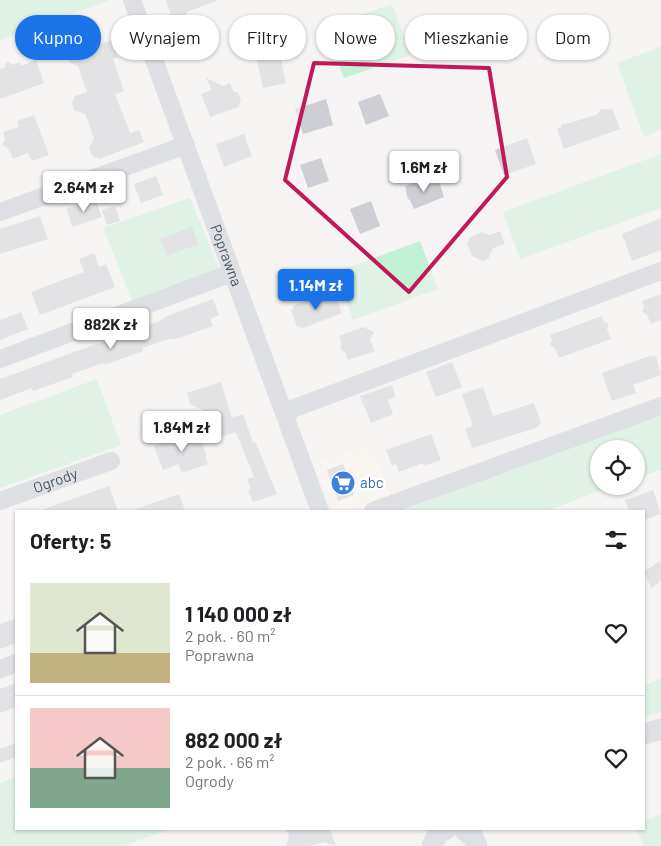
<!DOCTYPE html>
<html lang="pl">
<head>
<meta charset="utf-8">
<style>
	:root { --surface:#fff; --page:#f2f2f2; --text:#202124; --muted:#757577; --line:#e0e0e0; --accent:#1a73e8 }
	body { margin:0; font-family:Barlow,sans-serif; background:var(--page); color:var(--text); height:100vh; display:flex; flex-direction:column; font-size:19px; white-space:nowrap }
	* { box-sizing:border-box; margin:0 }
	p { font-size:16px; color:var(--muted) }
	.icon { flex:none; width:28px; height:28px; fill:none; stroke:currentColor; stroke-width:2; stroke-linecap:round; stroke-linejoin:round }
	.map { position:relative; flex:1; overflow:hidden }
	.side { position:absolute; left:15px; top:510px; width:630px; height:320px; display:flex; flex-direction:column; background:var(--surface); border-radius:0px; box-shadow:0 1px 4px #0004 }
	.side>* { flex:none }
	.hud { position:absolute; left:15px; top:15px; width:631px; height:45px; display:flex; gap:10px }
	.tools { position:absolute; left:590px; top:440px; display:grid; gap:10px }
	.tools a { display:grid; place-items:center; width:55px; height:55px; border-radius:50%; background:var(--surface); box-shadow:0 1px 4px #0004; font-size:25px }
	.price { position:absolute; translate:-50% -42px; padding:0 11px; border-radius:5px; background:#fff; color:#222; font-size:16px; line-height:32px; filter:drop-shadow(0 1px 2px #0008) }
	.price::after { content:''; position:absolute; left:50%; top:30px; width:15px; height:11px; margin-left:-8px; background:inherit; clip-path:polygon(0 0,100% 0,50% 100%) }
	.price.current { background:var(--accent); color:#fff }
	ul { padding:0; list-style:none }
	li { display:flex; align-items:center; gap:15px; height:125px; padding:0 15px }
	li+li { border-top:1px solid var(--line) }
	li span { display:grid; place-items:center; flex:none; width:140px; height:100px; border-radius:0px; color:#555 }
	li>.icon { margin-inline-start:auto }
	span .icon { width:60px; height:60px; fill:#fffc; stroke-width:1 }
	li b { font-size:21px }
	h2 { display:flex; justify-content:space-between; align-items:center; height:60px; padding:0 15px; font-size:21px }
	.chip { padding:0 18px; border-radius:22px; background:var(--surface); box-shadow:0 1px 4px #0004; font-size:18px; line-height:45px }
	.chip.current { background:var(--accent); color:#fff }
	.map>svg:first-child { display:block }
</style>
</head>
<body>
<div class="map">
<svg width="661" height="846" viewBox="0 0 661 846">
	<rect width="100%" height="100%" fill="#f5f3f3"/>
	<!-- commercial -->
	<path fill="#fdf9ef" d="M372,444L390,495L344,511H332L316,464Z"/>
	<!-- green -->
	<g fill="#c3f1d5">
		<path d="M0,0H110L0,40Z"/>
		<path d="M392,4L411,55L344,78L324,28Z"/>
		<path d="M661,47V130L644,137L617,63Z"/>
		<path d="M661,154V208L520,259L503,212Z"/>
		<path d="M190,198L220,270L132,301L103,228Z"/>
		<path d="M420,241L438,289L353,320L336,272Z"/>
		<path d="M97,379L121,445L0,488V415Z"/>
		<path d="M661,413V470L636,478V449H599V486H613L546,511H401Z"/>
		<path d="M661,679V712L644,717V686Z"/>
		<path d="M16,777V829H171L123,846H0V783Z"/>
		<path d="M661,815V846H644L637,829H644V821Z"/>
	</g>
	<!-- building -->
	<g fill="#cdcfd5">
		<path d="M166,0H216V1L187,12L185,17L180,15L172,18Z"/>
		<path d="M94,33L96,39L99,38L101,44L111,40L118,57L113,59L124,91L115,94L130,133L139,130L144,142L99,159L92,156L89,148L94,138L85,114L74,110L72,103L75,96L87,92L78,66L69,62L75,49L78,48L75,40Z"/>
		<path d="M280,55L286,83L263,88L257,60Z"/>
		<path d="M36,60L44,83L0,99V69L4,68L7,61L13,65L20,62L21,66Z"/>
		<path d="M206,78L223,86L230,83L233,91L238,93L241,101L238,107L210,117L201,94L212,90Z"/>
		<path d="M380,94L389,116L366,125L358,102Z"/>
		<path d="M326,99L333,125L303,134L295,109Z"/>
		<path d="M612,108L620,129L564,149L557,129L561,127L562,124L570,123L598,114L600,110L605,109L608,110Z"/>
		<path d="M34,115L49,155L32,161L28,153L13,159L8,148L2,145L5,139L3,132L19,127L17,121Z"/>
		<path d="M244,134L252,156L224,167L216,144Z"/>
		<path d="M527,138L536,164L504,175L495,150Z"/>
		<path d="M321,158L329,181L308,188L300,165Z"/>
		<path d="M156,176L163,195L141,203L134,184Z"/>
		<path d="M428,178L431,184L439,181L444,197L414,209L410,200L408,199L405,186Z"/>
		<path d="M95,199L102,217L73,227L66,209Z"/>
		<path d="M371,201L380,226L360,234L350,209Z"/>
		<path d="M115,206L120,221L107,225L102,210Z"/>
		<path d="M40,216L48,239L0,254V229Z"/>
		<path d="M661,218V250L632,261L622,234Z"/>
		<path d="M192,227L198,244L167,256L160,239Z"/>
		<path d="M500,231L505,244L493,248L488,259L483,261L472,256L467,243L470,237L482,232L489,235Z"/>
		<path d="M94,253L99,267L106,264L115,287L40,315L31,292L84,272L79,259Z"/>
		<path d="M335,294L342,313L301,329L300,326L297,327L291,310L294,309L293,306L321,295L323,299Z"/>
		<path d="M661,294V320L651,324L647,315L642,312L644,307L642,301Z"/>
		<path d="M213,299L219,315L210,319L213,326L173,340L172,338L142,348L143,351L104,365L103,363L72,374L73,377L33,391L32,388L0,400V379L157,322L170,315Z"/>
		<path d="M21,312L28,329L0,340V320Z"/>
		<path d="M602,316L604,322L609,324L607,329L611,339L559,358L555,348L550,346L552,340L550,335Z"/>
		<path d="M363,327L374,332L370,339L375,351L348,360L345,352L340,349L342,344L339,336Z"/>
		<path d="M652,355L653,357L656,356L661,375L633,385L636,393L612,401L602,373Z"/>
		<path d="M452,362L462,387L436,397L426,372Z"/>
		<path d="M221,382L232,418L243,414L253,443H256L277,494L253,502L248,491L251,489L247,479L254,477L237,435L235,432L213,440L203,410L190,404L187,393Z"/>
		<path d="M392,385L396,397L388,400L393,414L371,423L360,396Z"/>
		<path d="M483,387L493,416L534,403L541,423L536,428L472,448L465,429L473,426L462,394Z"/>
		<path d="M198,432L207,456L205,457L208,464L182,473L178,464L163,470L154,446L183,435L184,437Z"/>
		<path d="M431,434L441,460L424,466L423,463L399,472L396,464L392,466L386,450Z"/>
		<path d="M343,464L354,495L338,501L327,470Z"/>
		<path d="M109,486L118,511H44V509Z"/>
		<path d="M653,490L661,514L644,520V511H629L625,500Z"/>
		<path d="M179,494L185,511H136V509Z"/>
		<path d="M661,561V581L651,588L644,571Z"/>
		<path d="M16,618V643L0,649V624Z"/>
		<path d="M16,683V707L0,713V689Z"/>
		<path d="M16,743V757L0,763V749Z"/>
		<path d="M286,829H330L336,846L324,842L309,846H286L289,837Z"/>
	</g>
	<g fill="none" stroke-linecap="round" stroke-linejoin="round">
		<!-- minor -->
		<g stroke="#c1cad2" stroke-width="18">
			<path id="s1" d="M132,0L320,511"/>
			<path d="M0,212L186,145"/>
			<path d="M0,359L232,273"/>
			<path d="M284,412L661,271"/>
			<path id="s2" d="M0,501L111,461"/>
			<path d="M373,511L661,406"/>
			<path d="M0,669L16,663"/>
		</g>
		<!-- tertiary -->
		<g stroke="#c1cad2" stroke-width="21">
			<path d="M644,734L661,729"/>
			<path d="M463,829L473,837L477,846"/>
			<path d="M432,846L438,833L446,829"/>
		</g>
	</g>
	<!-- marked area -->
	<path d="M0 0H661V846H0ZM314,63L489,68L507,177L409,292L285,180Z" fill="#f5f3f3" fill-opacity=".55" fill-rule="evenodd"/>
	<path fill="none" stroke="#c2185b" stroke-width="4" stroke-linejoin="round" d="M314,63L489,68L507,177L409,292L285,180Z"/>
	<!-- icons -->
	<defs>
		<symbol id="supermarket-disc" viewBox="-11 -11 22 22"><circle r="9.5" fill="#3f7fe0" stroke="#fff"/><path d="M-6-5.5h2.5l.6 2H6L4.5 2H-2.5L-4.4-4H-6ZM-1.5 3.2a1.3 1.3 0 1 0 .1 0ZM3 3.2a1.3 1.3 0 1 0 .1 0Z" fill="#fff"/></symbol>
	</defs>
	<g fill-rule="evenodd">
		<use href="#supermarket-disc" x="329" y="469" width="28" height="28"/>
	</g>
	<g text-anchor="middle" stroke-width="5" stroke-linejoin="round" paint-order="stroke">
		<!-- street labels -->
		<g font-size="15" fill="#4a5661" stroke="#fff">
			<text dy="5" stroke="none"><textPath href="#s1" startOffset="272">Poprawna</textPath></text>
			<text dy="5" stroke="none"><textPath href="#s2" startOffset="59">Ogrody</textPath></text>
		</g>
		<!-- shop labels -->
		<g font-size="15" fill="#366cbe" stroke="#fff" text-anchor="start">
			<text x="360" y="488">abc</text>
		</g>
	</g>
</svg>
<div class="tools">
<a><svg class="icon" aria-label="locate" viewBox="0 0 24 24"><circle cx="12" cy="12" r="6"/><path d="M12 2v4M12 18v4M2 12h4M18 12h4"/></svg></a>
</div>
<b class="price" style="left:424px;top:193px">1.6M zł</b>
<b class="price" style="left:84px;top:213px">2.64M zł</b>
<b class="price current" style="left:316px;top:311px">1.14M zł</b>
<b class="price" style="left:111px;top:350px">882K zł</b>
<b class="price" style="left:182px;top:453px">1.84M zł</b>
<div class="hud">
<a class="chip current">Kupno</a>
<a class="chip">Wynajem</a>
<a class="chip">Filtry</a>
<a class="chip">Nowe</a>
<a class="chip">Mieszkanie</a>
<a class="chip">Dom</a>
</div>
<section class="side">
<h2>Oferty: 5<svg class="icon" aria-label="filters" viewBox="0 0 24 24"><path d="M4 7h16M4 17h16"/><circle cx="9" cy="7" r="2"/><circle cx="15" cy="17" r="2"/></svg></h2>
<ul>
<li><span style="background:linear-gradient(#dfe7d0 70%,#c2b280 0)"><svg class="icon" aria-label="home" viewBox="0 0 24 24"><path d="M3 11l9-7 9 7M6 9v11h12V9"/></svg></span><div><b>1 140 000 zł</b><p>2 pok. · 60 m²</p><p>Poprawna</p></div><svg class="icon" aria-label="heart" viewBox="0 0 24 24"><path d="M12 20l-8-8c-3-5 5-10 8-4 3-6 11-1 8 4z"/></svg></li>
<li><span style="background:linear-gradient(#f6c9c9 60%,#7fa58c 0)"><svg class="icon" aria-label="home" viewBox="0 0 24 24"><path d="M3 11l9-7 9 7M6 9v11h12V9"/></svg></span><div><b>882 000 zł</b><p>2 pok. · 66 m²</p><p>Ogrody</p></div><svg class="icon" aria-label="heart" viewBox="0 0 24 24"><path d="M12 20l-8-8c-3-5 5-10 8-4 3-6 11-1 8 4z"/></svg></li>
</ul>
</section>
</div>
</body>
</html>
